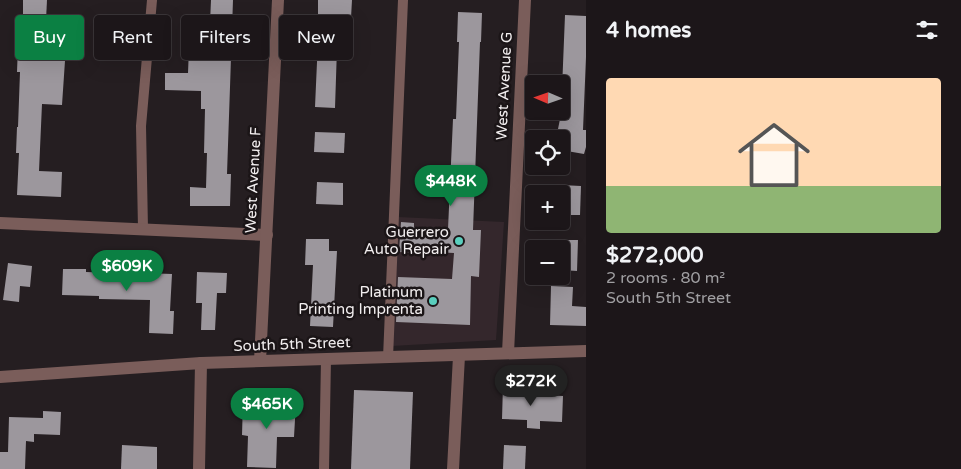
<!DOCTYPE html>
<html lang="en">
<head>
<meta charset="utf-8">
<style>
	:root { --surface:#1c1619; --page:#251f22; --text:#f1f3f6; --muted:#a09fa2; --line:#3a3538; --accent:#0b8043 }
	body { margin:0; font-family:"Varela Round",sans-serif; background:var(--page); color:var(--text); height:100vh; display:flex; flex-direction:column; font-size:19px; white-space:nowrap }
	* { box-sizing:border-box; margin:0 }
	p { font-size:16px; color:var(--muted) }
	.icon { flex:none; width:28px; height:28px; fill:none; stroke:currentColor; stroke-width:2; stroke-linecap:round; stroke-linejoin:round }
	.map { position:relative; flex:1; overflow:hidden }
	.panel { display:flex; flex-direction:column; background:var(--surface); width:375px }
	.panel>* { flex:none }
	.top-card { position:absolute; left:15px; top:15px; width:475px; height:45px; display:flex; gap:10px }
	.needle { width:32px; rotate:272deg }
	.buttons { position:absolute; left:525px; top:75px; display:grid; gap:10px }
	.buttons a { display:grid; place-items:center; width:45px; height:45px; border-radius:5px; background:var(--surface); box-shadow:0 5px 20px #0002,0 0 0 1px var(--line); font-size:25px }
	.price { position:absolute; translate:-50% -42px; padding:0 11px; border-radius:18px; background:var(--accent); color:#fff; font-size:16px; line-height:32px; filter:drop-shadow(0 1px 2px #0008) }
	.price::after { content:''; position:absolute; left:50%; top:30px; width:15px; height:11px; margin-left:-8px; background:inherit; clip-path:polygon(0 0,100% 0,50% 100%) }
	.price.on { background:#222; color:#fff }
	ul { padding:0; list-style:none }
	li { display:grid; align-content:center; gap:10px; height:265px; padding:0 20px }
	li span { display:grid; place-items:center; height:155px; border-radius:5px; color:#555 }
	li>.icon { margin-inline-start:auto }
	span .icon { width:90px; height:90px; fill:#fffc; stroke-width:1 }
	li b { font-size:21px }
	h2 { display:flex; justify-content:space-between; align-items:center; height:60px; padding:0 20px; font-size:21px }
	.pill { padding:0 18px; border-radius:5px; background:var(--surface); box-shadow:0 5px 20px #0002,0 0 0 1px var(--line); font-size:18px; line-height:45px }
	.pill.on { background:var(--accent); color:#fff }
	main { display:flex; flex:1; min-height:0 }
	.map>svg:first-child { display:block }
</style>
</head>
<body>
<main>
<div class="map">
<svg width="586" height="469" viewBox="0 0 586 469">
	<rect width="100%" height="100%" fill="#251e21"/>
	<!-- built -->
	<path fill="#34272c" d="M398,217L504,222L496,340L392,346Z"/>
	<!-- building -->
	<g fill="#9c979d">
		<path d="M23,0H47L46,20L23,19Z"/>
		<path d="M211,0H233L227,174H231L230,206H190V187L206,188L207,153H204L205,109H201V91L165,90V73H188L190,22L210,23Z"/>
		<path d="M318,0H352L351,18H338L335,108L315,107L319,17H318Z"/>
		<path d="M458,12L482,13L481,42H480L473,230H481L479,277L471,276L470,325L396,322L398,277L452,279L454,253L413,251V253L399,252L401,222L414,223V227L448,229L453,119H456L459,42H457Z"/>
		<path d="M565,15L586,16V57L583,130H586V147L584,154L561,150V139H556L561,114Z"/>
		<path d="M18,45L66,46L62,105L42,104L39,171L62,172L61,197L17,195L19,153H16L17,127H18L20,72H17Z"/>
		<path d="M315,132L345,133L344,153L314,152Z"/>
		<path d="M317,182L343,183V205L316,204Z"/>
		<path d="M561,185L581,186L580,215H561Z"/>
		<path d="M306,239H329V251H337L333,327L310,326L313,265H305Z"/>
		<path d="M561,240H578L577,271L561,270Z"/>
		<path d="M8,263L32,266L30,287L20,286L19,302L3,300Z"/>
		<path d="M63,269H86V272L144,274V273L172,274L170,311H174L173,334L149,333L150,300L99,299V296L62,295Z"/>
		<path d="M197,272L227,273L226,293H217L215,330H201L202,303H196Z"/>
		<path d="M551,286L573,287L572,306L586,307V326L550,325Z"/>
		<path d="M503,385L527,386V394L563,396L562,422L540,421V429L527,428V420L502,419Z"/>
		<path d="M354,390L413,392L410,469H351Z"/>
		<path d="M243,401L296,402L294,437H277L276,468L247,467L248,436L242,435Z"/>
		<path d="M43,411L61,412L60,435L34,434V442L26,441L25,469H0V452H8L9,417L43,418Z"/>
		<path d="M122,445L157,447V469H121Z"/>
		<path d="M504,445L526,446L525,469H503Z"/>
	</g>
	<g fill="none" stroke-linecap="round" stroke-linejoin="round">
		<!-- service -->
		<g stroke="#7a5d5a" stroke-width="10">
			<path d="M143,229L141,126L152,0"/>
			<path d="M388,358L403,0"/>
			<path d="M324,469L326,359"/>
		</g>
		<!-- minor -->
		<g stroke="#7a5d5a" stroke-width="12">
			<path d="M0,223L267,235"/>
			<path d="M508,353L525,0"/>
			<path d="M260,361L278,0"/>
			<path d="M199,469L201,363"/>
			<path d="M453,469L459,356"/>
		</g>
		<!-- tertiary -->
		<path stroke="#7a5d5a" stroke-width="12" d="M0,377L201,363L586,351"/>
	</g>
	<!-- markers -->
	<g fill="#5acebd" stroke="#1b1517" stroke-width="2">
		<circle cx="459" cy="241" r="5"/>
		<circle cx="433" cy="301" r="5"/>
	</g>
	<g text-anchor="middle" stroke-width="5" stroke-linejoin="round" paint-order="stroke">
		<!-- street labels -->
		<g font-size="15" fill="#f2eeef" stroke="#1b1517">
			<text transform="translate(504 86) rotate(-87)" y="5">West Avenue G</text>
			<text transform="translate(253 180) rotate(-87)" y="5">West Avenue F</text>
			<text transform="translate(292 344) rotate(-2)" y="5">South 5th Street</text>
		</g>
		<!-- poi labels -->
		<g font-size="15" fill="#f2eeef" stroke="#1b1517" text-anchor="end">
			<text x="449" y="237">Guerrero<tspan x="449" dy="17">Auto Repair</tspan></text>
			<text x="423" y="297">Platinum<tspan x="423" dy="17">Printing Imprenta</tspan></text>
		</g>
	</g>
</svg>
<div class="buttons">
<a><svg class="needle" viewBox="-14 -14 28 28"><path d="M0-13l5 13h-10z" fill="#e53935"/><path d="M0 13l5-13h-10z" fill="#a09fa2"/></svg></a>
<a><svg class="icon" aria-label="locate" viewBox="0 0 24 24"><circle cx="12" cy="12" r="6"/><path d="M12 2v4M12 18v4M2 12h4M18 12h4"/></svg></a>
<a>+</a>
<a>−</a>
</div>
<b class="price" style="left:451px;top:207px">$448K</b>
<b class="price" style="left:127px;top:292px">$609K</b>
<b class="price on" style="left:531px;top:407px">$272K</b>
<b class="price" style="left:267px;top:430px">$465K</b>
<div class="top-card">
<a class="pill on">Buy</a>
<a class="pill">Rent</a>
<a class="pill">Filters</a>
<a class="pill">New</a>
</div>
</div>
<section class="panel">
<h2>4 homes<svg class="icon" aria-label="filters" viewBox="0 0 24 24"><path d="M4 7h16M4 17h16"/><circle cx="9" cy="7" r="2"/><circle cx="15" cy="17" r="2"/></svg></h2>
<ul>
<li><span style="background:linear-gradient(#ffd9b3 70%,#8fb573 0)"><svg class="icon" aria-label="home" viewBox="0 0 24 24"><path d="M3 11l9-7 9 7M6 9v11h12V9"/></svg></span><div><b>$272,000</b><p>2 rooms · 80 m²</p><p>South 5th Street</p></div></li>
</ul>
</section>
</main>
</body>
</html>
